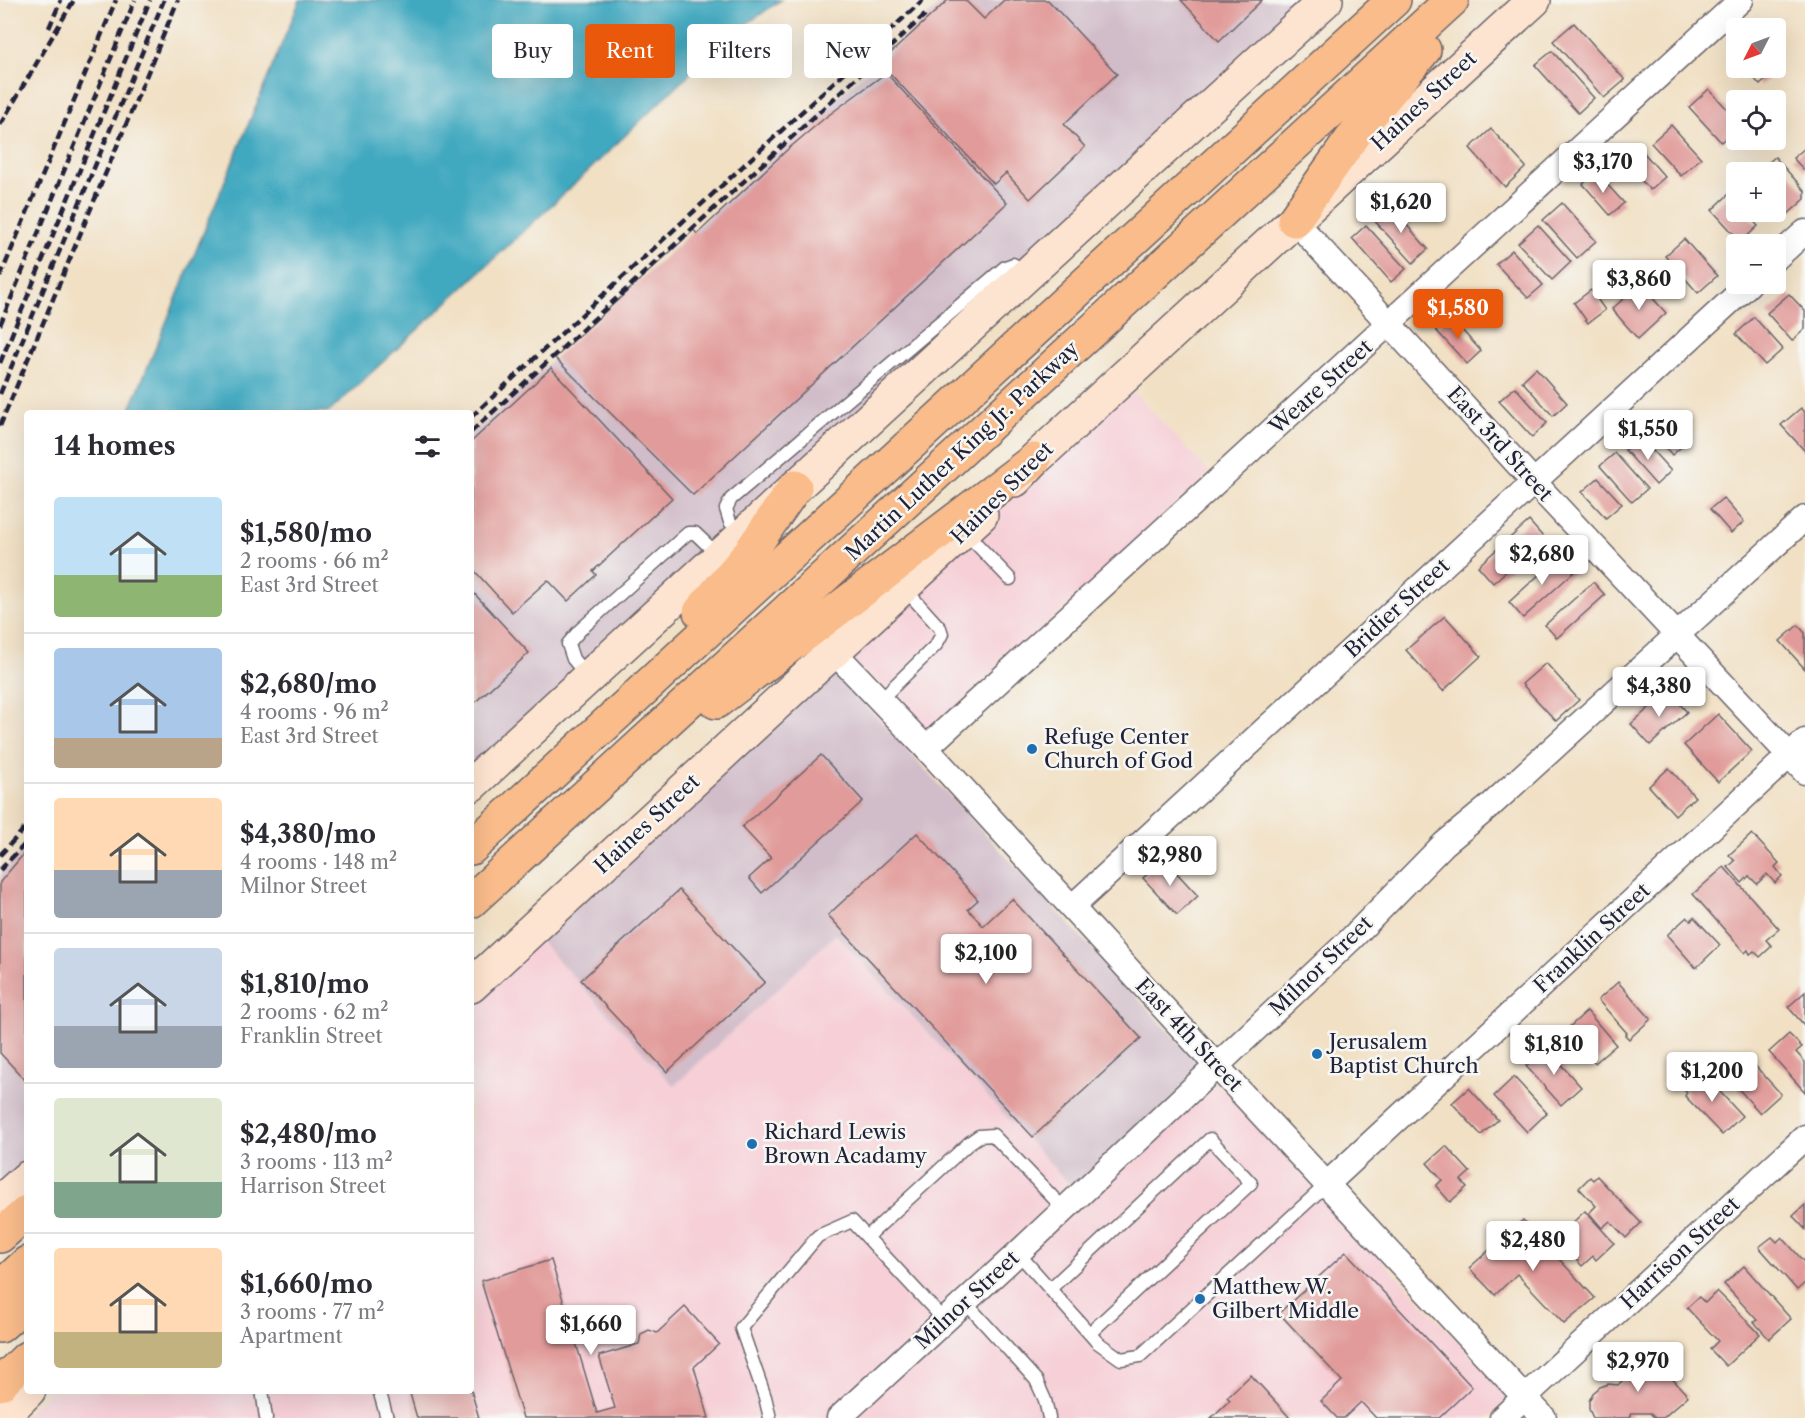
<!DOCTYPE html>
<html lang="en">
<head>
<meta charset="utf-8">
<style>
	:root { --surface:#fff; --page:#f2f2f3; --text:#2b2b33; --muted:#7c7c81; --line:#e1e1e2; --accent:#ea580c }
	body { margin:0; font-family:"Libre Caslon Text",serif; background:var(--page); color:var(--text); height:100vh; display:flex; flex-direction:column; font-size:22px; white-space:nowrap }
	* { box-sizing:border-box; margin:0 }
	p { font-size:20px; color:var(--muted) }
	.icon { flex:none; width:33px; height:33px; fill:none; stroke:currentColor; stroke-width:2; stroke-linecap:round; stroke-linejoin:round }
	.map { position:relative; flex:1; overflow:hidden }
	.sheet { position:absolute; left:24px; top:410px; width:450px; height:984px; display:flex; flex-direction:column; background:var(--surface); border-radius:6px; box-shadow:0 6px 24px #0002 }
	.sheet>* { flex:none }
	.top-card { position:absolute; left:492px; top:24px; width:570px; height:54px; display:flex; gap:12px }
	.needle { width:39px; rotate:228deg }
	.fabs { position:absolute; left:1726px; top:18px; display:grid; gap:12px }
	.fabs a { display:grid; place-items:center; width:60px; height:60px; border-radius:6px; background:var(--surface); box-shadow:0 6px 24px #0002; font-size:30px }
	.price { position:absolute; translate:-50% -51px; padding:0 14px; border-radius:6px; background:#fff; color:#222; font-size:20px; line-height:39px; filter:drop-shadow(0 2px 3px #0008) }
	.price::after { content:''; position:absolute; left:50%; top:36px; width:18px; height:14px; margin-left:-9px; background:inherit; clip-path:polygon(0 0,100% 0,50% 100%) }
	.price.active { background:var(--accent); color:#fff }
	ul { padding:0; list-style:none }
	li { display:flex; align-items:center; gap:18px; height:150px; padding:0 30px }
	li+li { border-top:2px solid var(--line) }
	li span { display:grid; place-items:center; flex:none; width:168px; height:120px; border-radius:6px; color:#555 }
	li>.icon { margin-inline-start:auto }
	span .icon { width:72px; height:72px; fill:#fffc; stroke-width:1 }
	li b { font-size:26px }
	h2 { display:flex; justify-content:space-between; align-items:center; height:72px; padding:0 30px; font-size:26px }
	.pill { padding:0 21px; border-radius:6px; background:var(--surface); box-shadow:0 6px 24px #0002; font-size:21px; line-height:54px }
	.pill.active { background:var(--accent); color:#fff }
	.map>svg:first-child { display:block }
</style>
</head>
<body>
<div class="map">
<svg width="1805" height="1418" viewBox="0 0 1805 1418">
	<rect width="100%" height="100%" fill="#f6f6f2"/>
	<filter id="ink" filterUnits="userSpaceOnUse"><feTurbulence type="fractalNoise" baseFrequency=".0167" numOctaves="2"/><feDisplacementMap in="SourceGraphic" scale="12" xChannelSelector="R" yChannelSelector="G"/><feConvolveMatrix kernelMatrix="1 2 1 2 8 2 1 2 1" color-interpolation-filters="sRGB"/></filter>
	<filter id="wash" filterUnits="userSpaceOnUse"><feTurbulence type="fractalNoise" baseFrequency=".008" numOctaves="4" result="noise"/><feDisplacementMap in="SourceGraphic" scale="24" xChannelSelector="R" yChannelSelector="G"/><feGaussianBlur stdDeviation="1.35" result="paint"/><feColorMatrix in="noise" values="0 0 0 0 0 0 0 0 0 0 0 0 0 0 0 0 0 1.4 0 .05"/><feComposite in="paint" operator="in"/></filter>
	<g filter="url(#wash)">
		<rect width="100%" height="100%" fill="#f1e0c4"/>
		<!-- built -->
		<g fill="#f6cfd7">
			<path d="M1129,387L1210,473L909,752L828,665Z"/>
			<path d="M836,934L1086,1202L1216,1082L1510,1397L1487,1418H22L51,1391L471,1390V997L536,936L674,1086Z"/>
		</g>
		<!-- industrial -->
		<g fill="#d1bdc9">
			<path d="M944,0H1311L471,771V435Z"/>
			<path d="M828,665L1216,1082L1086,1202L836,934L674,1086L536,936Z"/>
			<path d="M27,845V1164L0,1189V875Z"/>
		</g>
		<!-- water -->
		<path fill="#3fa8bf" stroke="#30657d" stroke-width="1.5" d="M300,0H781L738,30L708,56L583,176L329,412H129Z"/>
		<g id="blocks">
			<!-- building -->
			<g fill="#e19b9a">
				<path d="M948,0H965L984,19L1004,0H1048L1117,74L1064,124L1085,147L1030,199L1006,173L994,184L880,63Z"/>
				<path d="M1181,0H1262L1219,41Z"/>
				<path d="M1574,23L1625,80L1604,98L1553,41Z"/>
				<path d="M1552,51L1594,98L1578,113L1535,65Z"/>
				<path d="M1776,65L1779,68L1760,85L1745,68H1776Z"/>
				<path d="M886,73L1007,203L693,495L555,358L694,230L697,234L788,149L826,117Z"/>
				<path d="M1709,89L1737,120V128L1721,142L1689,107Z"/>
				<path d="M1671,125L1701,158L1681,176L1651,143Z"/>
				<path d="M1491,129L1526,167L1505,187L1470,148Z"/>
				<path d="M1637,145L1665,177L1650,190L1622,159Z"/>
				<path d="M1805,148V171L1793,158Z"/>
				<path d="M1775,157L1805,191V199L1787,215L1776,202V172H1757Z"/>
				<path d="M1596,172L1624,203L1610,215L1583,184Z"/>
				<path d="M1729,194L1737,203V212H1745L1758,226L1741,242L1712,210Z"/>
				<path d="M1562,203L1596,241L1577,258L1543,220Z"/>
				<path d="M1389,205L1428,249L1413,263L1373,219Z"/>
				<path d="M1366,225L1406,269L1391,282L1352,238Z"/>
				<path d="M1538,225L1571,262L1552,280L1518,243Z"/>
				<path d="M1684,239L1717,276L1698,293L1665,256Z"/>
				<path d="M1512,250L1543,285L1528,298L1496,264Z"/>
				<path d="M1640,284L1666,313L1638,339L1612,309Z"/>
				<path d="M1591,290L1605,310L1588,323L1574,303Z"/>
				<path d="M1789,294L1805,311V329L1792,341L1767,313Z"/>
				<path d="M1449,316L1481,351L1467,364L1435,329Z"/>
				<path d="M1754,317L1783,349L1765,365L1736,334Z"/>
				<path d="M551,368L672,498L593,571L596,575L568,601L548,580L512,612L471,567V442Z"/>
				<path d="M1536,368L1567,403L1553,416L1522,381Z"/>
				<path d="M1515,387L1547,423L1532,437L1499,401Z"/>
				<path d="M1801,408L1805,412V451L1781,425Z"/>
				<path d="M1664,417L1687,442L1672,455L1650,430Z"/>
				<path d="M1640,437L1671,471L1656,485L1625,450Z"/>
				<path d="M1615,453L1647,489L1632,502L1600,466Z"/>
				<path d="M1598,478L1622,504L1606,518L1582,492Z"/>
				<path d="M1723,498L1744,522L1731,533L1710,509Z"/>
				<path d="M1529,521L1544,538L1493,583L1478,566Z"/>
				<path d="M1561,555L1575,571L1523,618L1509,602Z"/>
				<path d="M1593,582L1605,595L1557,638L1545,625Z"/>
				<path d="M471,590L529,653L471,706Z"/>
				<path d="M1445,616L1481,656L1443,691L1406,650Z"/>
				<path d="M1798,625L1805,633V669L1780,641Z"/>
				<path d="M1546,663L1579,700L1556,721L1522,684Z"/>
				<path d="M1668,691L1687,712L1650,745L1631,724Z"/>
				<path d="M1718,714L1752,751L1718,782L1684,745Z"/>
				<path d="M821,755L863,801L762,893L749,878L771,858L742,827Z"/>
				<path d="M1669,768L1695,797L1675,815L1649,786Z"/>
				<path d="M917,833L978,900L968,909L983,926L1012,899L1141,1038L1033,1137L828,915Z"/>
				<path d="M1752,834L1779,863L1775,867L1782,876L1775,883L1767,874L1757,884L1749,876L1742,883L1728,867L1735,861L1729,855Z"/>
				<path d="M27,850V1082L0,1053V882Z"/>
				<path d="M1164,859L1198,896L1177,915L1143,878Z"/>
				<path d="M1724,867L1779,929L1766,940L1772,946L1760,957L1754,951L1750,954L1748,950L1745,953L1693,894Z"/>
				<path d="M679,890L765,982L667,1072L581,980Z"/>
				<path d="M1687,917L1691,921L1694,917L1720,945L1696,968L1667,935Z"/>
				<path d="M1618,982L1651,1019L1629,1039L1625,1035L1627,1033L1598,1000Z"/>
				<path d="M1805,992V1026L1788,1007Z"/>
				<path d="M1587,1011L1616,1045L1595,1063L1566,1030Z"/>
				<path d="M1789,1034L1802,1047L1796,1052L1805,1062V1092L1769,1052Z"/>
				<path d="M1546,1048L1581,1087L1561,1105L1526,1066Z"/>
				<path d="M1748,1058L1781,1094L1760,1113L1728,1077Z"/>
				<path d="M1701,1071L1742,1116L1722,1135L1685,1096L1687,1092L1683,1088Z"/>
				<path d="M1514,1077L1547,1113L1527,1132L1494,1096Z"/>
				<path d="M1469,1088L1498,1120L1481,1135L1452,1103Z"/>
				<path d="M1446,1146L1470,1172L1461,1180L1467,1187L1450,1202L1436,1186L1442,1180L1427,1163Z"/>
				<path d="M1597,1176L1641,1223L1626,1238L1610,1221L1602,1228L1589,1213L1596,1206L1579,1188L1590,1177L1593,1180Z"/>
				<path d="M1805,1205V1229L1793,1216Z"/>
				<path d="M1585,1211L1614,1243L1596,1260L1593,1256L1582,1266L1556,1238Z"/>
				<path d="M1523,1220L1595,1298L1564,1324L1517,1274L1495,1295L1469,1268Z"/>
				<path d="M1772,1237L1777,1242L1782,1237L1805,1263V1283L1797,1290L1759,1247Z"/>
				<path d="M1346,1252L1472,1387L1439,1418H1376L1361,1402L1344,1418H1337L1321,1401L1342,1381L1279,1313Z"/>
				<path d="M551,1260L597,1413L615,1408L599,1356L639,1344L641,1334L649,1330L657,1333L685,1307L719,1344L694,1367L709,1418H523L481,1281Z"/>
				<path d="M1744,1266L1791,1319L1769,1339L1754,1322L1757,1320L1724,1284Z"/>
				<path d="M1717,1291L1760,1334L1726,1366L1710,1349L1718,1341L1687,1308L1699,1297L1705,1303Z"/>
				<path d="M1648,1352L1688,1396L1663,1418H1655L1650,1413H1632L1630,1418H1593L1589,1409V1401L1593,1393L1600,1387L1608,1384L1618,1385L1627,1376L1624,1373Z"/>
				<path d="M1251,1375L1290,1418H1211L1230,1400L1227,1397Z"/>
				<path d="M409,1390H471L479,1418H417Z"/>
			</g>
		</g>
	</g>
	<g filter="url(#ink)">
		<use href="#blocks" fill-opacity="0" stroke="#6a646b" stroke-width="1.5"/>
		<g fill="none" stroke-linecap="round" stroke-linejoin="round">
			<defs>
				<g id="lane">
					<path d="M965,532L1010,579"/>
					<path d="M742,534L730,522L726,509L731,499L1005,267L1013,264L1025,275"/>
					<path d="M587,676L573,659L568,644L580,630L688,533H695L718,555"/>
					<path d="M880,700L936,645L942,634L940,628L904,588"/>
					<path d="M867,1237L969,1143L979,1136L993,1135L1064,1209"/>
					<path d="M1018,1253L1097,1342L1121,1359L1140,1356L1327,1184"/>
					<path d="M1050,1289L1210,1139L1251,1183L1090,1333"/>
					<path d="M965,1302L1036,1380L1045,1400L1049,1418"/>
					<path d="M262,1390L266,1418"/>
					<path d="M379,1390L387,1418"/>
					<path d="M770,1418L765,1397L741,1328L818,1236L852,1221L945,1321"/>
				</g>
				<g id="street">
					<path d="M1294,220L1534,482L1805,772"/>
					<path d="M1776,258L1805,232"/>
					<path d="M834,652L926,748L1225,1075L1544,1418"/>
					<path d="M926,748L1741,0"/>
					<path d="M1072,907L1749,284"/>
					<path d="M1327,1184L1805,741"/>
					<path d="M839,1418L1018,1253L1350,940L1444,844L1490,806L1805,518"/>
					<path d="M1502,1418L1805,1137"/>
				</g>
				<g id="secondary">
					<path d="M1015,480L1034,460L1534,0"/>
					<path d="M471,785L1326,0"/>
					<path d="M471,986L981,515"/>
					<path d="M0,1202L27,1178"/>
					<path d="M0,1413L15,1404L29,1390"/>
				</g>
				<g id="highway">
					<path d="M1294,220L1360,127L1424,50"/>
					<path d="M700,612L748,555L795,487"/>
					<path d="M716,702L1034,460"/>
					<path d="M471,848L1394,0"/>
					<path d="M471,901L1452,0"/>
					<path d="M0,1236L27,1212"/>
					<path d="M0,1288L27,1263"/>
					<path d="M0,1326L27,1302"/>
					<path d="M0,1384L27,1358"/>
				</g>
			</defs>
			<!-- lane casing -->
			<use href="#lane" stroke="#6a646b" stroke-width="15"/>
			<!-- street casing -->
			<use href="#street" stroke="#6a646b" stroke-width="27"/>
			<!-- secondary casing -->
			<use href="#secondary" stroke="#6a646b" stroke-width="36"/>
			<!-- highway casing -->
			<use href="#highway" stroke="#6a646b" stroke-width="36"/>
			<!-- lane -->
			<use href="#lane" stroke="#fff" stroke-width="12"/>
			<!-- street -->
			<use href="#street" stroke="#fff" stroke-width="24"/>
			<!-- secondary -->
			<use href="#secondary" stroke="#fde4d0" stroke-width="33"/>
			<!-- highway -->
			<use href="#highway" stroke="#f9bc8a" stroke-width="33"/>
			<!-- rail -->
			<g stroke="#22223b" stroke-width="4.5" stroke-dasharray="9 4.5" stroke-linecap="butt">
				<path d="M49,28L61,0"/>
				<path d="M0,125L74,0"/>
				<path d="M0,277L116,0"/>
				<path d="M0,325L135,0"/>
				<path d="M0,363L150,0"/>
				<path d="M0,394L164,0"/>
				<path d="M471,417L923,0"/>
				<path d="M0,426L178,0"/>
				<path d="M471,432L927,13"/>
				<path d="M0,855L27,826"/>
				<path d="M0,870L27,842"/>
			</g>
		</g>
	</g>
	<!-- markers -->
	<g fill="#1f6fb2" stroke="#f6f6f2" stroke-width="2">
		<circle cx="1032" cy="749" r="6"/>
		<circle cx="1317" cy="1054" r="6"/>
		<circle cx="752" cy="1144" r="6"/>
		<circle cx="1200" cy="1299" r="6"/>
	</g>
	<g text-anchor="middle" stroke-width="5" stroke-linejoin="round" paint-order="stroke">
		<!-- street labels -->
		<g font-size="21" fill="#22223b" stroke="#f6f6f2">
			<text transform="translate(1424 101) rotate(-43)" y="7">Haines Street</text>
			<text transform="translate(1321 387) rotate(-42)" y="7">Weare Street</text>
			<text transform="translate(1500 444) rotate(48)" y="7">East 3rd Street</text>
			<text transform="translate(962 451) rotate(-43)" y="7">Martin Luther King Jr. Parkway</text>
			<text transform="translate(1002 493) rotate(-45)" y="7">Haines Street</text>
			<text transform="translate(1397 608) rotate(-43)" y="7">Bridier Street</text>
			<text transform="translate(647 824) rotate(-43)" y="7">Haines Street</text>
			<text transform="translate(1592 938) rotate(-43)" y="7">Franklin Street</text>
			<text transform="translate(1321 966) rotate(-44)" y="7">Milnor Street</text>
			<text transform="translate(1189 1035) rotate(47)" y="7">East 4th Street</text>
			<text transform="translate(1680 1253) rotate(-43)" y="7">Harrison Street</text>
			<text transform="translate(967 1300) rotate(-43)" y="7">Milnor Street</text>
		</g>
		<!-- poi labels -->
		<g font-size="21" fill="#22223b" stroke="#f6f6f2" text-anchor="start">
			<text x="1044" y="744">Refuge Center<tspan x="1044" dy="24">Church of God</tspan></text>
			<text x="1329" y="1049">Jerusalem<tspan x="1329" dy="24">Baptist Church</tspan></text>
			<text x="764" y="1139">Richard Lewis<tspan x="764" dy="24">Brown Acadamy</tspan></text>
			<text x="1212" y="1294">Matthew W.<tspan x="1212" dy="24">Gilbert Middle</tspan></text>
		</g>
	</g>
</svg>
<div class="fabs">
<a><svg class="needle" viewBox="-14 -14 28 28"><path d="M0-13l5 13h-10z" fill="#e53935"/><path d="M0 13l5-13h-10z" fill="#7c7c81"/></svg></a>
<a><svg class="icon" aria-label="locate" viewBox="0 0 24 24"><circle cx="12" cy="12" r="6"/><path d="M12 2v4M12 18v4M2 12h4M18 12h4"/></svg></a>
<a>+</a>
<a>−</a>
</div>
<b class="price" style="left:1603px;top:194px">$3,170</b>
<b class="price" style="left:1401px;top:234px">$1,620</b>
<b class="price" style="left:1639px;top:311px">$3,860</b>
<b class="price active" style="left:1458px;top:340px">$1,580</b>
<b class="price" style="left:1648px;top:461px">$1,550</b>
<b class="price" style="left:1542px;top:586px">$2,680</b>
<b class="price" style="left:1659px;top:718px">$4,380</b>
<b class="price" style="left:1170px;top:887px">$2,980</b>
<b class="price" style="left:986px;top:985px">$2,100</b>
<b class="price" style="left:1554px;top:1076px">$1,810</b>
<b class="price" style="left:1712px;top:1103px">$1,200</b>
<b class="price" style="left:1533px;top:1272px">$2,480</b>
<b class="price" style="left:591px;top:1356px">$1,660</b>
<b class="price" style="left:1638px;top:1393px">$2,970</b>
<div class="top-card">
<a class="pill">Buy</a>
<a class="pill active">Rent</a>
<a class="pill">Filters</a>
<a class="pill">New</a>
</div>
<section class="sheet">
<h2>14 homes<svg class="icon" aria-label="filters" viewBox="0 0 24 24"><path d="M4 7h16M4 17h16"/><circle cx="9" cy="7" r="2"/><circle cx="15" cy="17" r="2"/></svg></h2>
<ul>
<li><span style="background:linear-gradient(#bfe0f5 65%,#8fb573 0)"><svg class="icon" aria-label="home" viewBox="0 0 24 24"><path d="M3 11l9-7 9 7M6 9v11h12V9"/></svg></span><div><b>$1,580/mo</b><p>2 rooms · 66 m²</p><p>East 3rd Street</p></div></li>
<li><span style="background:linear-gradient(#a9c7e8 75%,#b9a48a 0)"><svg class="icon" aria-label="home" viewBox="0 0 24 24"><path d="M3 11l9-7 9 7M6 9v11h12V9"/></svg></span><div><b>$2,680/mo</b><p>4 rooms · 96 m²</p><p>East 3rd Street</p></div></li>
<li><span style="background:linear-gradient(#ffd9b3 60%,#9aa5b1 0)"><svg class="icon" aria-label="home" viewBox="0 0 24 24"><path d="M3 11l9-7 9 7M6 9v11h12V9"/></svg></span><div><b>$4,380/mo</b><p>4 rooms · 148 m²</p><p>Milnor Street</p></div></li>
<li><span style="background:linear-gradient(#c9d6e8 65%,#9aa5b1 0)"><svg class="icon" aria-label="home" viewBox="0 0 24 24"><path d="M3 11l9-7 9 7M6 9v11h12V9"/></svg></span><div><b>$1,810/mo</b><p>2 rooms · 62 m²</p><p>Franklin Street</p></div></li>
<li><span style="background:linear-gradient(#dfe7d0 70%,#7fa58c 0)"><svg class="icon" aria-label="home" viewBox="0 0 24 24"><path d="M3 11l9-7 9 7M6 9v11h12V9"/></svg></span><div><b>$2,480/mo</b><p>3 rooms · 113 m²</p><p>Harrison Street</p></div></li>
<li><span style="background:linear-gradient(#ffd9b3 70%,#c2b280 0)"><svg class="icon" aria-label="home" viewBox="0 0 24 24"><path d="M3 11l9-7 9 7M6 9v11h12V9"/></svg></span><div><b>$1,660/mo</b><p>3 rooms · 77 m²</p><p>Apartment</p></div></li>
</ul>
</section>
</div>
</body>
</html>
